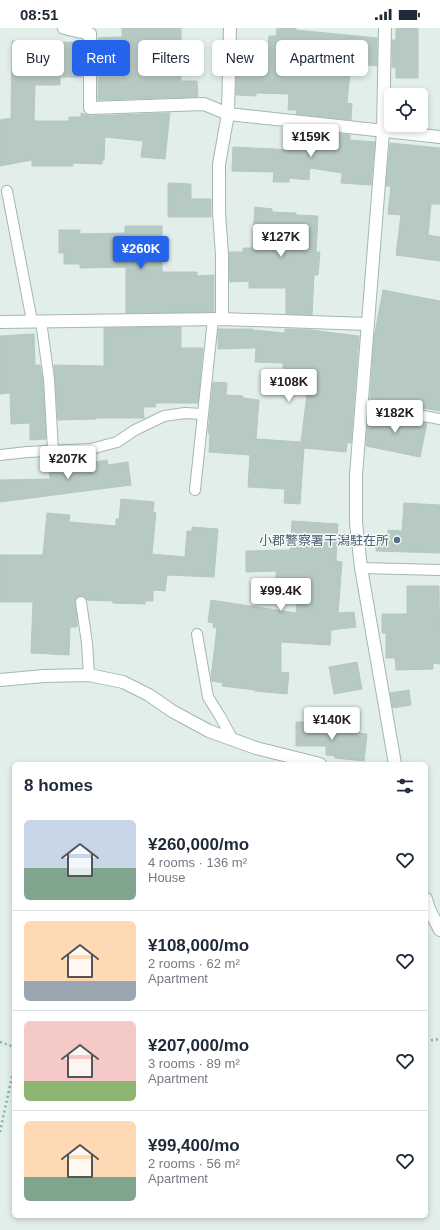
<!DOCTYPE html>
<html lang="en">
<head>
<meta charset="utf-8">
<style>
	:root { --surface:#fff; --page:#f2f2f3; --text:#1f2937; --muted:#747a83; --line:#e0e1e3; --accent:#2563eb }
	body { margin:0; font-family:Arial,"Noto Sans JP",sans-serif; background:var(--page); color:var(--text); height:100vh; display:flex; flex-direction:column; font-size:15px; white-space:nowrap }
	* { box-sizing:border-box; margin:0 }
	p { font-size:13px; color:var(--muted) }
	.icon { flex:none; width:22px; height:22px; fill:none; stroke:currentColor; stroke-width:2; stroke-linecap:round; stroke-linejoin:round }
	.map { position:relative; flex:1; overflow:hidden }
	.panel { position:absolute; left:12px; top:734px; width:416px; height:456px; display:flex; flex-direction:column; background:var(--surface); border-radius:6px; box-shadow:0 2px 6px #0003 }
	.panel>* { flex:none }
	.hud { position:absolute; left:12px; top:12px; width:416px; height:36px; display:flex; gap:8px }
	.fabs { position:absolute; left:384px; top:60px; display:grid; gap:8px }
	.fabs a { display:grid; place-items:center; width:44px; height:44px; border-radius:6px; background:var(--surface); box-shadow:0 2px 6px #0003; font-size:20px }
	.price { position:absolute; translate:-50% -34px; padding:0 9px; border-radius:4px; background:#fff; color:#222; font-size:13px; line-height:26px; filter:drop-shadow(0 1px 2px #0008) }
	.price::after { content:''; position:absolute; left:50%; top:24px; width:12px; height:9px; margin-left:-6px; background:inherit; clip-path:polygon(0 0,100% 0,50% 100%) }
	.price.selected { background:var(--accent); color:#fff }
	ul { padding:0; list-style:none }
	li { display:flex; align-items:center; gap:12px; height:100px; padding:0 12px }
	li+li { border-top:1px solid var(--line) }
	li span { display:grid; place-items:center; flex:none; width:112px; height:80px; border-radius:6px; color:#555 }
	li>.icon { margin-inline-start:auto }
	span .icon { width:48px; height:48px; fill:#fffc; stroke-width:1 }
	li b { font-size:17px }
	h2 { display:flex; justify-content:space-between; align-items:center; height:48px; padding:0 12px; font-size:17px }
	.tag { padding:0 14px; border-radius:6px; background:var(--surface); box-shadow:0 2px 6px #0003; font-size:14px; line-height:36px }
	.tag.selected { background:var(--accent); color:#fff }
	.status { display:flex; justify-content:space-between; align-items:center; height:28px; padding:0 20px; background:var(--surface); direction:ltr }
	.status svg { height:11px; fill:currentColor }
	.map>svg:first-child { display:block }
</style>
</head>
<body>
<div class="status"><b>08:51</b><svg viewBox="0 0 49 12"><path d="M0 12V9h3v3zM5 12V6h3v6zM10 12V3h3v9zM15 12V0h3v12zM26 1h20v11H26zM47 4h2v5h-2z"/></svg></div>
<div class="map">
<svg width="440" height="1202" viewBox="0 0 440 1202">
	<rect width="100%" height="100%" fill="#e2eeea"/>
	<!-- building -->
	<g fill="#b7c9c3" stroke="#b4c8c1">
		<path d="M122,0H181V53H197L198,69L98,72V10L122,9Z"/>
		<path d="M277,0H296V2L377,10V38L351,35L347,75L352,76L351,92L296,86L297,82H288L289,66L256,65V68L236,67L237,25L267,27L269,8H276Z"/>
		<path d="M396,0H418V50H396V40L392,39V12H396Z"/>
		<path d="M12,13H32V15L82,14V49H60V57H35L34,93H69V89H81V85L90,88L170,85L165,131L141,129L143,113L105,109L104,132H102V136L73,135V138H32V132L0,138V92L11,90Z"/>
		<path d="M295,101L350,107V112L375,114L371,157L341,155L342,145L310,140L309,152L289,150V154H273L274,144L232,143L233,119L294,122Z"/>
		<path d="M390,115L440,120V176H431L428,207L440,209V233L396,227L401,187L388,186L391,158H386Z"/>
		<path d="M168,155L191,156V171H211V189H168Z"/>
		<path d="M255,179L272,181V184L296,185V187L318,188L316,224H320L318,247H314L312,287L286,286V260H249V253L230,254L229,224H243V220H252Z"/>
		<path d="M125,198H162V244H197V248L214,247V284L126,285V239L80,240V236H64V225H59V202H80V206L125,205Z"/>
		<path d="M383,262L440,273V383L370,371L374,310Z"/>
		<path d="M181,299V320H203L198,375H155L156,379H143L144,390H96V391L58,392L54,337L104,338V300Z"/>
		<path d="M218,301H253V302L285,305V301L311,302L359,308L351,415H347L346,424L304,420L300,476L284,475L285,461L248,459L250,427L209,424L210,406L208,405L213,354L227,355L226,367L243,368V370L259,372L256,411L301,414L307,367L291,365L294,341L283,340V335L255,334L256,320L218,321Z"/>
		<path d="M34,306L35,337H40L43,352L46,411L30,412V395L11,396L10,365L0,366V308Z"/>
		<path d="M368,384L427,395L420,429L366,418Z"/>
		<path d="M74,428L75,437L107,432L108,437L128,434L131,457L0,474V452L50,451L48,430Z"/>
		<path d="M121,471L154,474L153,484L156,485L152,526L185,529L187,503H192V499L218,501L214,549L167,547L165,563L153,562V573H145V576L113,575V573L87,572L84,568H80L77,569L75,572L77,592V599H70L69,627L31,625L33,574H0V527H43L47,485L70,487L69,494L116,498V491H119Z"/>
		<path d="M404,475L440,477V525L376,523V507H388V502L402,503Z"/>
		<path d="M292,493L338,496L336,533L342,534L338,585L354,584L356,599L331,602L330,617L281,614V644L289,645L287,666L255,663V662L222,658L223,655L212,653L211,649L217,600L213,599L214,595L208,594L211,572L296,585L299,552L276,551V543L246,544V523L290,522Z"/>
		<path d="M407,558H439L440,636L433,635V641L396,642L395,630H386V605H382V586H407Z"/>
		<path d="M357,634L362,661L334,666L329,639Z"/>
		<path d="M409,662L411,677L393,680L390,665Z"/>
		<path d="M296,694H318V701L367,706L364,733L335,730V728L326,727V718H296Z"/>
	</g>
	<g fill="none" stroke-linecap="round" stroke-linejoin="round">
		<defs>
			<g id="lane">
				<path d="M7,163L32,293"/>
				<path d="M41,293L49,351L53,423"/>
				<path d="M361,376L440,391"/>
				<path d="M0,427L27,424L91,421L117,414L135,402L164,388L185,385L202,386"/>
				<path d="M195,462L213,291"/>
				<path d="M361,540L440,542"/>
				<path d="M81,574L87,615L89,647"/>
				<path d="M197,606L208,669L221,690L233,712"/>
			</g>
			<g id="street">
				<path d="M64,0L90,6V80L204,76L228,86L440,109"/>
				<path d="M385,0L383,104L356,447V495L361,540L395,736"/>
				<path d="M222,291V227L219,184V136L228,86L230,0"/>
				<path d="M0,294L222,291L367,296"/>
				<path d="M0,652L44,648L89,647L123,654L149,667L172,683L209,703L256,720L320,736"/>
				<path d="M426,871L429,881L440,902"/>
			</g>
		</defs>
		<!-- lane casing -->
		<use href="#lane" stroke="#a4b7b2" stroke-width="12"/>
		<!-- street casing -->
		<use href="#street" stroke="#a4b7b2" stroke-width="14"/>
		<!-- path -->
		<g stroke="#80b4a8" stroke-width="2.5" stroke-dasharray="2 3" stroke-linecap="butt">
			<path d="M426,1013L440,1011"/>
			<path d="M0,1014L14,1019"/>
			<path d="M0,1104L14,1039"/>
		</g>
		<!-- lane -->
		<use href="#lane" stroke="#fff" stroke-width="10"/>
		<!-- street -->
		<use href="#street" stroke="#fff" stroke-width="12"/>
	</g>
	<!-- markers -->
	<circle fill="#5c6f8a" stroke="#f3faf7" stroke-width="1.5" cx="397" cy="512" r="4"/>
	<g text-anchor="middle" stroke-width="3" stroke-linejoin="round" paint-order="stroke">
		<!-- service labels -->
		<g font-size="13" fill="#4e5e75" stroke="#f3faf7" text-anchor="end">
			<text x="389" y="517">小郡警察署干潟駐在所</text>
		</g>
	</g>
</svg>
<div class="fabs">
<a><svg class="icon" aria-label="locate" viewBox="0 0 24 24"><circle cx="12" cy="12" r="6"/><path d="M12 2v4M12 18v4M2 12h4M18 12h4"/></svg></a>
</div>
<b class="price" style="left:311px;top:130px">¥159K</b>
<b class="price" style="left:281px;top:230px">¥127K</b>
<b class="price selected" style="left:141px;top:242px">¥260K</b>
<b class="price" style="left:289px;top:375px">¥108K</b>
<b class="price" style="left:395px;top:406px">¥182K</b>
<b class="price" style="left:68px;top:452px">¥207K</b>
<b class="price" style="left:281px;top:584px">¥99.4K</b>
<b class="price" style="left:332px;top:713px">¥140K</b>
<div class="hud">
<a class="tag">Buy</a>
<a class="tag selected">Rent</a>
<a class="tag">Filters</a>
<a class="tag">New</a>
<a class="tag">Apartment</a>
</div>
<section class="panel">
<h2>8 homes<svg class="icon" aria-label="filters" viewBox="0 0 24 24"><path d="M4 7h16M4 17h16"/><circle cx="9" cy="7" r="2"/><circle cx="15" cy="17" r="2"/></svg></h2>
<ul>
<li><span style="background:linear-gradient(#c9d6e8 60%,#7fa58c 0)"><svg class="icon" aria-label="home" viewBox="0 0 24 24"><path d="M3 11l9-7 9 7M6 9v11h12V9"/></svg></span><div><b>¥260,000/mo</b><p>4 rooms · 136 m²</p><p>House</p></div><svg class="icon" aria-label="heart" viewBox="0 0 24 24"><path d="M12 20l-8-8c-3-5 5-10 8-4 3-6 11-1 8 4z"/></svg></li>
<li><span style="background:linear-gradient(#ffd9b3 75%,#9aa5b1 0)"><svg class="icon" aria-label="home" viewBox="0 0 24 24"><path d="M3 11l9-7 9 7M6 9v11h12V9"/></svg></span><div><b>¥108,000/mo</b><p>2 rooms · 62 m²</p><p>Apartment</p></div><svg class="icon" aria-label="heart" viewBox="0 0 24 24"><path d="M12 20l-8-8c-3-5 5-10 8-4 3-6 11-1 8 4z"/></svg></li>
<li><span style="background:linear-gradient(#f6c9c9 75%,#8fb573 0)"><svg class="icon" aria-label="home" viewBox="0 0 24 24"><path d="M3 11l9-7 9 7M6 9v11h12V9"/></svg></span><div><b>¥207,000/mo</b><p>3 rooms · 89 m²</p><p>Apartment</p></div><svg class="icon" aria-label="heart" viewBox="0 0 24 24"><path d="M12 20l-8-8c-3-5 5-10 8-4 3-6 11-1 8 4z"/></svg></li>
<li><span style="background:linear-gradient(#ffd9b3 70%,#7fa58c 0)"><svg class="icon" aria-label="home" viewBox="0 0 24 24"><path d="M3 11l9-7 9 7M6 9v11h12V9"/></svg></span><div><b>¥99,400/mo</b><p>2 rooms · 56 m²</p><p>Apartment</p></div><svg class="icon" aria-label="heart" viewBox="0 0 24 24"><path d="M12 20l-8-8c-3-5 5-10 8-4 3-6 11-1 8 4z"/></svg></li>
</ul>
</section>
</div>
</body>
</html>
